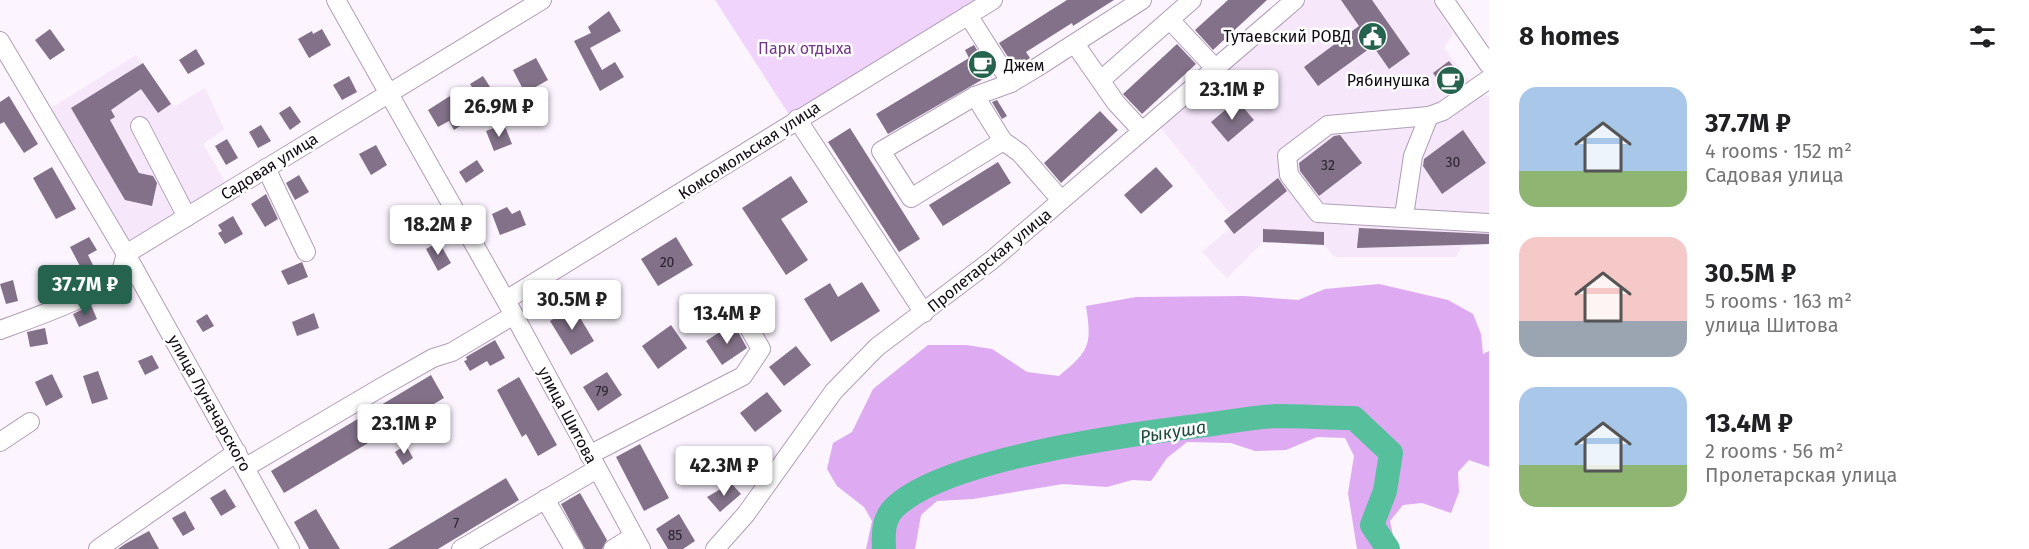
<!DOCTYPE html>
<html lang="en">
<head>
<meta charset="utf-8">
<style>
	:root { --surface:#fff; --page:#f2f2f2; --text:#202124; --muted:#757577; --accent:#26634e }
	body { margin:0; font-family:"Fira Sans",sans-serif; background:var(--page); color:var(--text); height:100vh; display:flex; flex-direction:column; font-size:22px; white-space:nowrap }
	* { box-sizing:border-box; margin:0 }
	p { font-size:20px; color:var(--muted) }
	.icon { flex:none; width:33px; height:33px; fill:none; stroke:currentColor; stroke-width:2; stroke-linecap:round; stroke-linejoin:round }
	.map { position:relative; flex:1; overflow:hidden }
	.sheet { display:flex; flex-direction:column; background:var(--surface); width:540px }
	.sheet>* { flex:none }
	.price { position:absolute; translate:-50% -51px; padding:0 14px; border-radius:6px; background:#fff; color:#222; font-size:20px; line-height:39px; filter:drop-shadow(0 2px 3px #0008) }
	.price::after { content:''; position:absolute; left:50%; top:36px; width:18px; height:14px; margin-left:-9px; background:inherit; clip-path:polygon(0 0,100% 0,50% 100%) }
	.price.on { background:var(--accent); color:#fff }
	ul { padding:0; list-style:none }
	li { display:flex; align-items:center; gap:18px; height:150px; padding:0 30px }
	li span { display:grid; place-items:center; flex:none; width:168px; height:120px; border-radius:18px; color:#555 }
	li>.icon { margin-inline-start:auto }
	span .icon { width:72px; height:72px; fill:#fffc; stroke-width:1 }
	li b { font-size:26px }
	h2 { display:flex; justify-content:space-between; align-items:center; height:72px; padding:0 30px; font-size:26px }
	main { display:flex; flex:1; min-height:0 }
	.map>svg:first-child { display:block }
</style>
</head>
<body>
<main>
<div class="map">
<svg width="1489" height="549" viewBox="0 0 1489 549">
	<rect width="100%" height="100%" fill="#fcf4ff"/>
	<!-- built -->
	<g fill="#f6e7fb">
		<path d="M1306,0H1432L1453,34L1444,48L1480,95L1489,96V244L1462,246L1456,257H1335L1324,245L1263,242L1227,278L1202,252L1229,229L1224,221L1231,215L1160,127Z"/>
		<path d="M136,55L174,107L205,88L224,129L203,144L225,182L129,242L51,108Z"/>
	</g>
	<!-- green -->
	<path fill="#f0d4fb" d="M715,0H980L790,116Z"/>
	<!-- forest -->
	<path fill="#deaaf1" d="M1379,284L1448,300L1473,314L1481,334L1483,354L1489,351V467L1469,460L1458,472L1459,492L1451,513L1422,503L1403,505L1390,521L1396,549H1357L1348,493L1354,456L1345,438L1317,437L1286,450L1255,451L1231,443L1187,442L1167,458L1151,481L1132,480L1107,487L1063,484L973,499L937,501L921,515L915,549H866L872,521L864,507L837,486L827,469L833,443L852,432L873,389L928,345H966L992,349L1027,372L1059,376C1090,351 1092,344 1086,306L1136,297L1244,296L1298,300L1325,289Z"/>
	<g fill="none" stroke-linecap="round" stroke-linejoin="round">
		<!-- river -->
		<path stroke="#55c09b" stroke-width="24" d="M884,549C883,534 883,518 895,507C947,458 1131,434 1205,425C1228,422 1253,417 1277,416C1302,416 1328,418 1354,418L1391,453L1385,491L1372,525L1388,549"/>
	</g>
	<!-- building -->
	<g fill="#827188">
		<path d="M1067,0H1114L1073,26L1072,23L1026,52L1030,58L1015,68L999,43Z"/>
		<path d="M1228,0H1267L1213,50L1195,30Z"/>
		<path d="M1341,0H1372L1410,54L1389,69L1373,46L1318,86L1304,67L1359,26Z"/>
		<path d="M609,11L621,31L590,48L602,70L615,62L624,77L600,91L574,41L591,33L588,27Z"/>
		<path d="M50,29L65,50L50,60L35,40Z"/>
		<path d="M322,29L331,45L309,58L298,39L312,31L313,34Z"/>
		<path d="M1177,44L1196,64L1142,114L1123,94Z"/>
		<path d="M974,45L992,74L888,134L876,114L969,58L965,50Z"/>
		<path d="M196,49L205,64L188,74L179,60Z"/>
		<path d="M536,58L548,80L525,93L513,70Z"/>
		<path d="M1449,61L1465,82L1448,94L1433,73Z"/>
		<path d="M143,63L171,104L158,113L141,89L111,110L115,117L110,120L139,173L153,176L157,183L152,206L125,200L71,108Z"/>
		<path d="M349,76L357,92L342,100L333,85Z"/>
		<path d="M483,76L492,90L479,98L470,84Z"/>
		<path d="M9,96L38,144L24,153L4,122L0,124V102Z"/>
		<path d="M450,96L466,122L454,130L449,121L438,127L428,110Z"/>
		<path d="M997,100L1007,116L1002,119L992,102Z"/>
		<path d="M1237,100L1254,120L1228,142L1211,122Z"/>
		<path d="M290,106L301,122L290,130L279,113Z"/>
		<path d="M1100,111L1118,130L1061,183L1044,163Z"/>
		<path d="M504,124L512,144L494,151L486,131Z"/>
		<path d="M261,125L271,141L258,148L249,132Z"/>
		<path d="M850,128L920,239L899,252L828,142Z"/>
		<path d="M1463,130L1486,163L1442,194L1423,166L1424,159Z"/>
		<path d="M1340,135L1362,163L1319,196L1300,171L1299,163L1334,136Z"/>
		<path d="M227,139L238,158L226,165L215,146Z"/>
		<path d="M376,145L387,165L371,175L359,154Z"/>
		<path d="M477,160L484,171L466,183L459,172Z"/>
		<path d="M998,162L1011,183L943,226L929,205Z"/>
		<path d="M52,167L76,209L56,219L33,178Z"/>
		<path d="M1156,167L1173,186L1141,214L1124,195Z"/>
		<path d="M299,175L309,192L295,200L286,183Z"/>
		<path d="M791,176L808,202L781,219L808,260L786,275L742,208Z"/>
		<path d="M1278,178L1287,191L1234,234L1224,221Z"/>
		<path d="M266,194L278,219L265,227L251,204Z"/>
		<path d="M507,207L512,214L520,210L526,225L500,235L492,214Z"/>
		<path d="M233,216L243,234L225,244L218,233L222,231L218,225Z"/>
		<path d="M1359,228L1489,234V244L1357,248Z"/>
		<path d="M1263,229L1324,232V245L1263,242Z"/>
		<path d="M89,237L97,250L88,255L93,265L82,270L70,247Z"/>
		<path d="M676,237L693,265L658,286L641,259Z"/>
		<path d="M439,242L451,263L438,271L426,249Z"/>
		<path d="M302,262L308,277L288,285L281,271Z"/>
		<path d="M13,280L18,301L6,304L0,284Z"/>
		<path d="M862,282L880,311L831,342L804,299L830,283L838,297Z"/>
		<path d="M91,305L97,319L79,327L73,314Z"/>
		<path d="M573,306L594,341L571,355L550,321Z"/>
		<path d="M314,313L319,328L297,336L292,322Z"/>
		<path d="M207,314L214,326L203,332L196,321Z"/>
		<path d="M671,325L687,348L658,369L642,346Z"/>
		<path d="M45,328L48,344L30,347L27,332Z"/>
		<path d="M736,328L747,348L722,365L706,341L723,330L726,335Z"/>
		<path d="M495,340L505,358L490,366L487,361L470,371L464,361L467,360L466,357Z"/>
		<path d="M796,346L811,365L784,386L769,367Z"/>
		<path d="M152,355L159,368L145,375L138,361Z"/>
		<path d="M98,371L108,399L92,404L83,376Z"/>
		<path d="M607,372L622,395L598,411L583,387Z"/>
		<path d="M52,374L63,397L46,406L35,382Z"/>
		<path d="M431,375L444,398L284,493L271,471Z"/>
		<path d="M519,377L557,445L538,456L526,434L522,437L497,390Z"/>
		<path d="M767,392L782,411L755,432L740,413Z"/>
		<path d="M640,444L669,498L644,511L616,457Z"/>
		<path d="M406,445L413,458L403,465L395,452Z"/>
		<path d="M506,478L519,500L438,549H388Z"/>
		<path d="M731,483L741,494L720,512L707,497Z"/>
		<path d="M225,489L236,507L221,516L210,498Z"/>
		<path d="M580,493L607,540L602,549H585L561,504Z"/>
		<path d="M316,509L340,549H309L294,522Z"/>
		<path d="M185,511L195,529L183,536L172,518Z"/>
		<path d="M679,514L695,541L683,549H668L656,529Z"/>
		<path d="M149,531L159,549H118L125,544Z"/>
	</g>
	<g fill="none" stroke-linecap="round" stroke-linejoin="round">
		<defs>
			<g id="minor">
				<path d="M336,0L514,315L641,549"/>
				<path d="M1444,0L1489,65"/>
				<path d="M968,15L1011,83"/>
				<path d="M1170,20L1215,68"/>
				<path d="M0,41L126,254L290,549"/>
				<path d="M1075,44L1116,103L1142,131"/>
				<path d="M1489,79L1443,111L1429,116L1328,125L1287,156L1289,175L1318,213L1489,223"/>
				<path d="M1101,80L1192,0"/>
				<path d="M975,96L1003,141L1020,153L1061,200"/>
				<path d="M797,119L924,313"/>
				<path d="M140,126L187,217"/>
				<path d="M1003,141L911,198L881,151L975,96L1011,83L1036,68L1142,0"/>
				<path d="M266,168L306,252"/>
				<path d="M1404,216L1413,156L1429,116"/>
				<path d="M506,300L993,0"/>
				<path d="M0,330C27,320 104,294 120,272C123,268 124,259 126,254L542,0"/>
				<path d="M0,442L30,422"/>
				<path d="M589,455L743,376L761,349L744,319"/>
				<path d="M246,467L380,388L433,358L452,352L514,315"/>
				<path d="M545,499L574,549"/>
				<path d="M98,549L237,452"/>
				<path d="M461,549L597,469"/>
				<path d="M613,549L634,536"/>
				<path d="M715,549L746,514L834,391L877,347L992,260L1295,0"/>
			</g>
		</defs>
		<!-- minor casing -->
		<use href="#minor" stroke="#b09eb7" stroke-width="20"/>
		<!-- minor -->
		<use href="#minor" stroke="#fff" stroke-width="18"/>
	</g>
	<!-- icons -->
	<defs>
		<symbol id="civic-disc" viewBox="-11 -11 22 22"><circle r="9.5" fill="#26634e" stroke="#fff"/><path d="M-.6-6.5H3V-4.5H.6V-3L4-1V1h2V6H-6V1h2V-1L-.6-3ZM-1.2 2.5V6h2.4V2.5Z" fill="#fff"/></symbol>
		<symbol id="cafe-disc" viewBox="-11 -11 22 22"><circle r="9.5" fill="#26634e" stroke="#fff"/><path d="M-5.5-4.5H6V0H3Q3 3.5 0 3.5H-2.5Q-5.5 3.5-5.5 0ZM3-3.2v2h1.7v-2ZM-6 4.5H4V6H-6Z" fill="#fff"/></symbol>
	</defs>
	<g fill-rule="evenodd">
		<use href="#civic-disc" x="1356" y="20" width="33" height="33"/>
		<use href="#cafe-disc" x="966" y="48" width="33" height="33"/>
		<use href="#cafe-disc" x="1434" y="64" width="33" height="33"/>
	</g>
	<g text-anchor="middle" stroke-width="5" stroke-linejoin="round" paint-order="stroke">
		<!-- number labels -->
		<g font-size="14" fill="#2c2330">
			<text x="1453" y="167">30</text>
			<text x="1328" y="170">32</text>
			<text x="667" y="267">20</text>
			<text x="602" y="396">79</text>
			<text x="456" y="528">7</text>
			<text x="675" y="540">85</text>
		</g>
		<!-- poi labels -->
		<g font-size="16" fill="#100912" stroke="#fff" text-anchor="end">
			<text x="1351" y="42">Тутаевский РОВД</text>
			<text x="1004" y="71" text-anchor="start">Джем</text>
			<text x="1430" y="86">Рябинушка</text>
		</g>
		<!-- park labels -->
		<g font-size="16" fill="#733588" stroke="#fff">
			<text x="805" y="54">Парк отдыха</text>
		</g>
		<!-- street labels -->
		<g font-size="16" fill="#100912" stroke="#fff">
			<text transform="translate(749 150) rotate(-33)" y="6">Комсомольская улица</text>
			<text transform="translate(269 166) rotate(-32)" y="6">Садовая улица</text>
			<text transform="translate(989 260) rotate(-39)" y="6">Пролетарская улица</text>
			<text transform="translate(210 403) rotate(61)" y="6">улица Луначарского</text>
			<text transform="translate(568 415) rotate(62)" y="6">улица Шитова</text>
		</g>
		<!-- water labels -->
		<g font-size="18" font-style="italic" fill="#1c4a3a" stroke="#fff">
			<text transform="translate(1173 432) rotate(-9)" y="6">Рыкуша</text>
		</g>
	</g>
</svg>
<b class="price" style="left:1232px;top:121px">23.1M ₽</b>
<b class="price" style="left:499px;top:138px">26.9M ₽</b>
<b class="price" style="left:438px;top:256px">18.2M ₽</b>
<b class="price on" style="left:85px;top:316px">37.7M ₽</b>
<b class="price" style="left:572px;top:331px">30.5M ₽</b>
<b class="price" style="left:727px;top:345px">13.4M ₽</b>
<b class="price" style="left:404px;top:455px">23.1M ₽</b>
<b class="price" style="left:724px;top:497px">42.3M ₽</b>
</div>
<section class="sheet">
<h2>8 homes<svg class="icon" aria-label="filters" viewBox="0 0 24 24"><path d="M4 7h16M4 17h16"/><circle cx="9" cy="7" r="2"/><circle cx="15" cy="17" r="2"/></svg></h2>
<ul>
<li><span style="background:linear-gradient(#a9c7e8 70%,#8fb573 0)"><svg class="icon" aria-label="home" viewBox="0 0 24 24"><path d="M3 11l9-7 9 7M6 9v11h12V9"/></svg></span><div><b>37.7M ₽</b><p>4 rooms · 152 m²</p><p>Садовая улица</p></div></li>
<li><span style="background:linear-gradient(#f6c9c9 70%,#9aa5b1 0)"><svg class="icon" aria-label="home" viewBox="0 0 24 24"><path d="M3 11l9-7 9 7M6 9v11h12V9"/></svg></span><div><b>30.5M ₽</b><p>5 rooms · 163 m²</p><p>улица Шитова</p></div></li>
<li><span style="background:linear-gradient(#a9c7e8 65%,#8fb573 0)"><svg class="icon" aria-label="home" viewBox="0 0 24 24"><path d="M3 11l9-7 9 7M6 9v11h12V9"/></svg></span><div><b>13.4M ₽</b><p>2 rooms · 56 m²</p><p>Пролетарская улица</p></div></li>
</ul>
</section>
</main>
</body>
</html>
